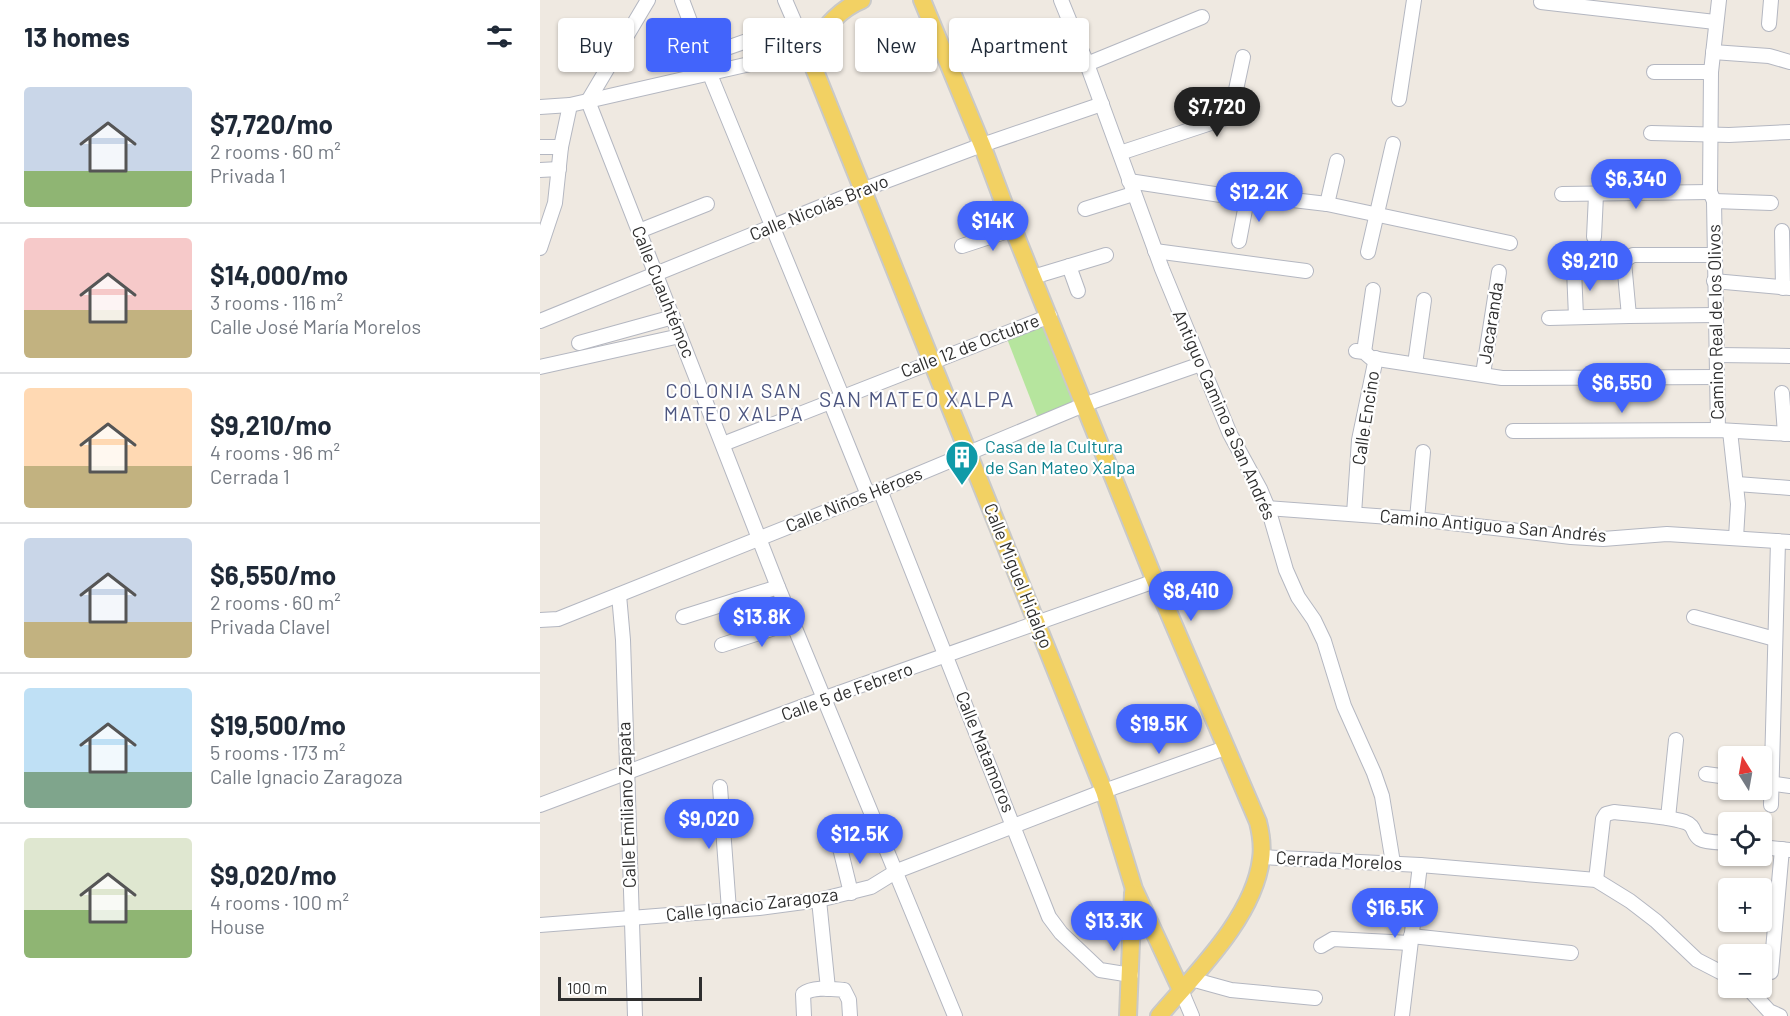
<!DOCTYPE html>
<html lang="en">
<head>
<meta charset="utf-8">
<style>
	:root { --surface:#fff; --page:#f6f6f7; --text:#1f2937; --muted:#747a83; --line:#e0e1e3; --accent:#4264fb }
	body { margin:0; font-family:Barlow,sans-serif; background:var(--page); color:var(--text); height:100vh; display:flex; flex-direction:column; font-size:22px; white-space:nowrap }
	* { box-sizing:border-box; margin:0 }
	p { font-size:20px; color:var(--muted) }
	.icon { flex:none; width:33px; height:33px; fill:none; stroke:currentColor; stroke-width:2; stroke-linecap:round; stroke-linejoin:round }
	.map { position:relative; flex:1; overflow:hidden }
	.sheet { display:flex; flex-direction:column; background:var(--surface); width:540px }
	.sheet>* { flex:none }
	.banner { position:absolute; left:18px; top:18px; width:570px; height:54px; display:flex; gap:12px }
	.needle { width:39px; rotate:349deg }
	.tools { position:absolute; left:1178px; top:746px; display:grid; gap:12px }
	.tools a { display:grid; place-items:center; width:54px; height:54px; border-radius:6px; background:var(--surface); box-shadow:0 2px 4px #0004; font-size:30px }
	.scale { position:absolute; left:18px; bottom:15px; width:144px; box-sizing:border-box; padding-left:6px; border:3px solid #2e2e2e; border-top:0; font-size:16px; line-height:21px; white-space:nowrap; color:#2e2e2e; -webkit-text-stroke:4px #fff; paint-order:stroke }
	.price { position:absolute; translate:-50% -51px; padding:0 14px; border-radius:21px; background:var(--accent); color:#fff; font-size:20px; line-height:39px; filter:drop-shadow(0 2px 3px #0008) }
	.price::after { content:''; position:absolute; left:50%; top:36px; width:18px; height:14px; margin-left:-9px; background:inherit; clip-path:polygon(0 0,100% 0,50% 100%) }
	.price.selected { background:#222; color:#fff }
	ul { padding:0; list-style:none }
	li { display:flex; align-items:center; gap:18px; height:150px; padding:0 24px }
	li+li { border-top:2px solid var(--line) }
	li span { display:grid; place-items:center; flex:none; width:168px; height:120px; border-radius:6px; color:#555 }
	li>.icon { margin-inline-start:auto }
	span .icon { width:72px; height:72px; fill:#fffc; stroke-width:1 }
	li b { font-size:26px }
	h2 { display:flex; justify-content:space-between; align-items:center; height:72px; padding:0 24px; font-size:26px }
	.tag { padding:0 21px; border-radius:6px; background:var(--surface); box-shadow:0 2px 4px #0004; font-size:21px; line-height:54px }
	.tag.selected { background:var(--accent); color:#fff }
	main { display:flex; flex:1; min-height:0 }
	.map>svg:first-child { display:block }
</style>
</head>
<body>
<main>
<section class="sheet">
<h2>13 homes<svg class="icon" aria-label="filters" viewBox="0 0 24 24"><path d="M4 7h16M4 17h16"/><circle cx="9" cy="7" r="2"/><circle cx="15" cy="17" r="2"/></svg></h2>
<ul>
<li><span style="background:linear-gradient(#c9d6e8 70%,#8fb573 0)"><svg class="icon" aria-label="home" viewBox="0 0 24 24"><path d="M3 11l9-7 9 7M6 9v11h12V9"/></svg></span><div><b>$7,720/mo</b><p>2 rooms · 60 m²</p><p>Privada 1</p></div></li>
<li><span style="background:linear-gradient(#f6c9c9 60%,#c2b280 0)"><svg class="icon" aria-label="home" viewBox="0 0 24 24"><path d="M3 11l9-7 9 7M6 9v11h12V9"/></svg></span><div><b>$14,000/mo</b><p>3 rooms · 116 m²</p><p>Calle José María Morelos</p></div></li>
<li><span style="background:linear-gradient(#ffd9b3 65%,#c2b280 0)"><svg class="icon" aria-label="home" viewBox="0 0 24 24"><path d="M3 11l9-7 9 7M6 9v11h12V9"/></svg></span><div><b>$9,210/mo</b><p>4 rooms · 96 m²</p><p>Cerrada 1</p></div></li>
<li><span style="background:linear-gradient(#c9d6e8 70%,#c2b280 0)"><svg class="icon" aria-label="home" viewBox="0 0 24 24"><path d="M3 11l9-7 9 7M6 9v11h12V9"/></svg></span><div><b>$6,550/mo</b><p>2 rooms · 60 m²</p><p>Privada Clavel</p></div></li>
<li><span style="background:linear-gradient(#bfe0f5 70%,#7fa58c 0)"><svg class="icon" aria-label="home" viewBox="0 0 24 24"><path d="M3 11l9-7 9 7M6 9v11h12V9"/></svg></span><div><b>$19,500/mo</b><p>5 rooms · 173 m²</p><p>Calle Ignacio Zaragoza</p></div></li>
<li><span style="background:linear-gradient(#dfe7d0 60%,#8fb573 0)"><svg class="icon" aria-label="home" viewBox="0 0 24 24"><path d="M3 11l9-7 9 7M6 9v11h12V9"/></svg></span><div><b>$9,020/mo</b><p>4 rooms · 100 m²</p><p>House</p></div></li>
</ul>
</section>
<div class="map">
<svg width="1250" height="1016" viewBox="0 0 1250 1016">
	<rect width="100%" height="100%" fill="#efe9e1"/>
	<!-- green -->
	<path fill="#b6e59e" d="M506,319L540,406L499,421L466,336Z"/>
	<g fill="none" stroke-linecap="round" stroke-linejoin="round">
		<defs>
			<g id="minor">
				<path d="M142,0L169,72L302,396"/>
				<path d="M521,0L547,64L622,269L690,434L720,489L728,508L746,570L758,597L774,620L784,641L804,706L834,773L842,796L853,863"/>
				<path d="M1001,2L1175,22"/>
				<path d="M1229,24L1231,0"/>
				<path d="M1173,52L1229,56L1250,62"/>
				<path d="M164,56L255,24"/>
				<path d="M547,64L662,17"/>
				<path d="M1114,72H1171"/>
				<path d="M859,99L874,0"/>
				<path d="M48,101L238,587L415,1016"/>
				<path d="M48,101L108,0"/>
				<path d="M0,107L30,105L267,51L245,0"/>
				<path d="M1111,133L1189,135L1250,132"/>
				<path d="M0,147H21"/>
				<path d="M580,153L686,118L691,113L703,57"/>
				<path d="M0,170L19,169"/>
				<path d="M589,181L707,199L736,198L787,204L970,243"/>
				<path d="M1022,194L1170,192"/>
				<path d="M1174,201L1231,203"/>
				<path d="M787,204L797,161"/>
				<path d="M545,209L593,194"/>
				<path d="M99,231L167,204"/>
				<path d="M1242,231L1243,288"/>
				<path d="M1054,237L1056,195"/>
				<path d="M699,241L707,199"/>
				<path d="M422,246L474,229"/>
				<path d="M0,248L15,203L21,147L30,105"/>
				<path d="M615,251L766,271"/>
				<path d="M828,252L853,144"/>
				<path d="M529,266L538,291"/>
				<path d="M1034,269L1036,317"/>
				<path d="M493,277L566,255"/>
				<path d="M1174,281L1250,288"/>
				<path d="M1089,316L1175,315"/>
				<path d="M1009,318L1089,316L1084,262L1088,258L1093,255H1174"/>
				<path d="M0,321L322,190L442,145L562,104"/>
				<path d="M39,343L133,317"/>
				<path d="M816,351L824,352L831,358L962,378L1177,377"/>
				<path d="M824,352L833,290"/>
				<path d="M1176,355L1250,356"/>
				<path d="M875,364L884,300"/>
				<path d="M0,367L140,336"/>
				<path d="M943,374L959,272"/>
				<path d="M1242,393L1245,434"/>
				<path d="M290,401L328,495"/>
				<path d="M1178,430L1174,201L1170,192L1171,72L1179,0"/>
				<path d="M973,431L1178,430L1250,434"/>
				<path d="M1190,431L1198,504L1196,538"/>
				<path d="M183,444L510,316"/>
				<path d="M1197,484L1250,488"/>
				<path d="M340,490L509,917L521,933L560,970L591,975"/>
				<path d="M728,508L877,519L1031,537L1063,539L1127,534L1250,542"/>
				<path d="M814,514L819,440L836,358"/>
				<path d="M877,519L883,452"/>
				<path d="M79,595L83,640L95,1016"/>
				<path d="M143,617L238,587"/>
				<path d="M1154,617L1235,639"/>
				<path d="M0,620L18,619L328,495L546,404L661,364"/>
				<path d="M182,645L253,622"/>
				<path d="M1166,774L1188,777"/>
				<path d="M1221,782L1250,786"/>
				<path d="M180,787L189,910"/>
				<path d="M0,805L285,698L615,581"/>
				<path d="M1231,805L1238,541"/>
				<path d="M1128,818L1136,740"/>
				<path d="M299,844L311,893"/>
				<path d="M1221,847L1250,850"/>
				<path d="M722,857L880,865L1056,880L1090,901L1116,921L1157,960L1188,976"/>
				<path d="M1056,880L1063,819L1066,814L1074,812C1097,815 1122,815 1145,822C1156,826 1152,834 1160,839C1167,843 1180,842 1188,843"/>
				<path d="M279,900L288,989"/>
				<path d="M0,925L219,908L279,900L331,887L357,871L564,791L685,748"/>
				<path d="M871,936L1031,953"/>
				<path d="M781,946L793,939L870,943"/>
				<path d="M1231,972L1242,849"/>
				<path d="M651,979L691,990L775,998"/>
				<path d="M1207,987L1229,1011L1240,1016"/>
				<path d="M641,990L652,1016"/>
				<path d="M264,1016L263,994C273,986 292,989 304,990L309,1000L310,1016"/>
				<path d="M862,1016L880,865"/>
			</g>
			<g id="major">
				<path d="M322,0C297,10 283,31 267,51L564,791L594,889L641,990"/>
				<path d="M382,0L442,145L476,236L615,581L718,822C721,834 723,846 721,859C714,917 656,973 619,1016"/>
				<path d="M588,1016L593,893"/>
			</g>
		</defs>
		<!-- minor casing -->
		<use href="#minor" stroke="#b4b7c1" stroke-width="16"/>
		<!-- major casing -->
		<use href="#major" stroke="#c9c9c9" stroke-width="20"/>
		<!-- minor -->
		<use href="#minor" stroke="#fff" stroke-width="14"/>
		<!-- major -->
		<use href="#major" stroke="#f2d163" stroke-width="16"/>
	</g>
	<!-- icons -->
	<defs>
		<symbol id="building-pin" viewBox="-11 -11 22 30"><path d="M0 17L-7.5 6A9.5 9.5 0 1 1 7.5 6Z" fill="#0f9aa8" stroke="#fff"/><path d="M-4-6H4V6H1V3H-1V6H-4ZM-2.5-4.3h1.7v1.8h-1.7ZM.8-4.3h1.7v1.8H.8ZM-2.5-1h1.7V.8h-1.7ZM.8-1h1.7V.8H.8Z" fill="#fff"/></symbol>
	</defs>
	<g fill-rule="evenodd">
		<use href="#building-pin" x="403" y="438" width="38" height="52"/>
	</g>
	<g text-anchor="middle" stroke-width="4.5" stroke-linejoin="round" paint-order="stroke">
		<!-- street labels -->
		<g font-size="18" fill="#2e2e2e" stroke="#fff">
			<text transform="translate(279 208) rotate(-22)" y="6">Calle Nicolás Bravo</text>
			<text transform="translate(123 292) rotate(68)" y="6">Calle Cuauhtémoc</text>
			<text transform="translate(1176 322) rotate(-91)" y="6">Camino Real de los Olivos</text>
			<text transform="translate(951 323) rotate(-81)" y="6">Jacaranda</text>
			<text transform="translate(430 346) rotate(-21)" y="6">Calle 12 de Octubre</text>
			<text transform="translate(684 415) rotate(66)" y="6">Antiguo Camino a San Andrés</text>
			<text transform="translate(826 418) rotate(-81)" y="6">Calle Encino</text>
			<text transform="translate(314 500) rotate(-22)" y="6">Calle Niños Héroes</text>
			<text transform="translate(953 526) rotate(5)" y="6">Camino Antiguo a San Andrés</text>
			<text transform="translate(478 576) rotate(68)" y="6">Calle Miguel Hidalgo</text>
			<text transform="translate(307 692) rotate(-20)" y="6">Calle 5 de Febrero</text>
			<text transform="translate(445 752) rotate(68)" y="6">Calle Matamoros</text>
			<text transform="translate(87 805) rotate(-92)" y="6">Calle Emiliano Zapata</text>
			<text transform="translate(799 861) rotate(3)" y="6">Cerrada Morelos</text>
			<text transform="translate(212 905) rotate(-7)" y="6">Calle Ignacio Zaragoza</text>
		</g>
		<!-- culture labels -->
		<g font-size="18" fill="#0d838f" stroke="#fff" text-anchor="start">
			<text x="445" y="453">Casa de la Cultura<tspan x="445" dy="21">de San Mateo Xalpa</tspan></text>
		</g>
		<!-- neighbourhood labels -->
		<g font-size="20" letter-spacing="1.5" fill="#4d5680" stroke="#fff">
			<text x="194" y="398">COLONIA SAN<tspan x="194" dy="23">MATEO XALPA</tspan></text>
		</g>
		<!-- quarter labels -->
		<g font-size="21" letter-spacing="1.5" fill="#4d5680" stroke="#fff">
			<text x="377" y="407">SAN MATEO XALPA</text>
		</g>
	</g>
</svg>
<div class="tools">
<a><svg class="needle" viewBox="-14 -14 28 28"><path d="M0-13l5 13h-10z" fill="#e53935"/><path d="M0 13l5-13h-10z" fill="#747a83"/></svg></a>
<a><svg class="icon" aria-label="locate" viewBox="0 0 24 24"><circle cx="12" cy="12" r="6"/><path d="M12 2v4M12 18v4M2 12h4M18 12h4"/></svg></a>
<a>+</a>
<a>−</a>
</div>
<div class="scale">100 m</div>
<b class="price selected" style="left:677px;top:138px">$7,720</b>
<b class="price" style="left:1096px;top:210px">$6,340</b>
<b class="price" style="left:719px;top:223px">$12.2K</b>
<b class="price" style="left:453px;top:252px">$14K</b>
<b class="price" style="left:1050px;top:292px">$9,210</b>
<b class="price" style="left:1082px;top:414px">$6,550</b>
<b class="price" style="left:651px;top:622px">$8,410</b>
<b class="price" style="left:222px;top:648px">$13.8K</b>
<b class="price" style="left:619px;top:755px">$19.5K</b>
<b class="price" style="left:169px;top:850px">$9,020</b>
<b class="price" style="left:320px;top:865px">$12.5K</b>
<b class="price" style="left:855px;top:939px">$16.5K</b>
<b class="price" style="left:574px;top:952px">$13.3K</b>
<div class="banner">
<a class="tag">Buy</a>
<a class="tag selected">Rent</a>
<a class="tag">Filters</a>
<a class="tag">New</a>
<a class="tag">Apartment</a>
</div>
</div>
</main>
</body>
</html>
